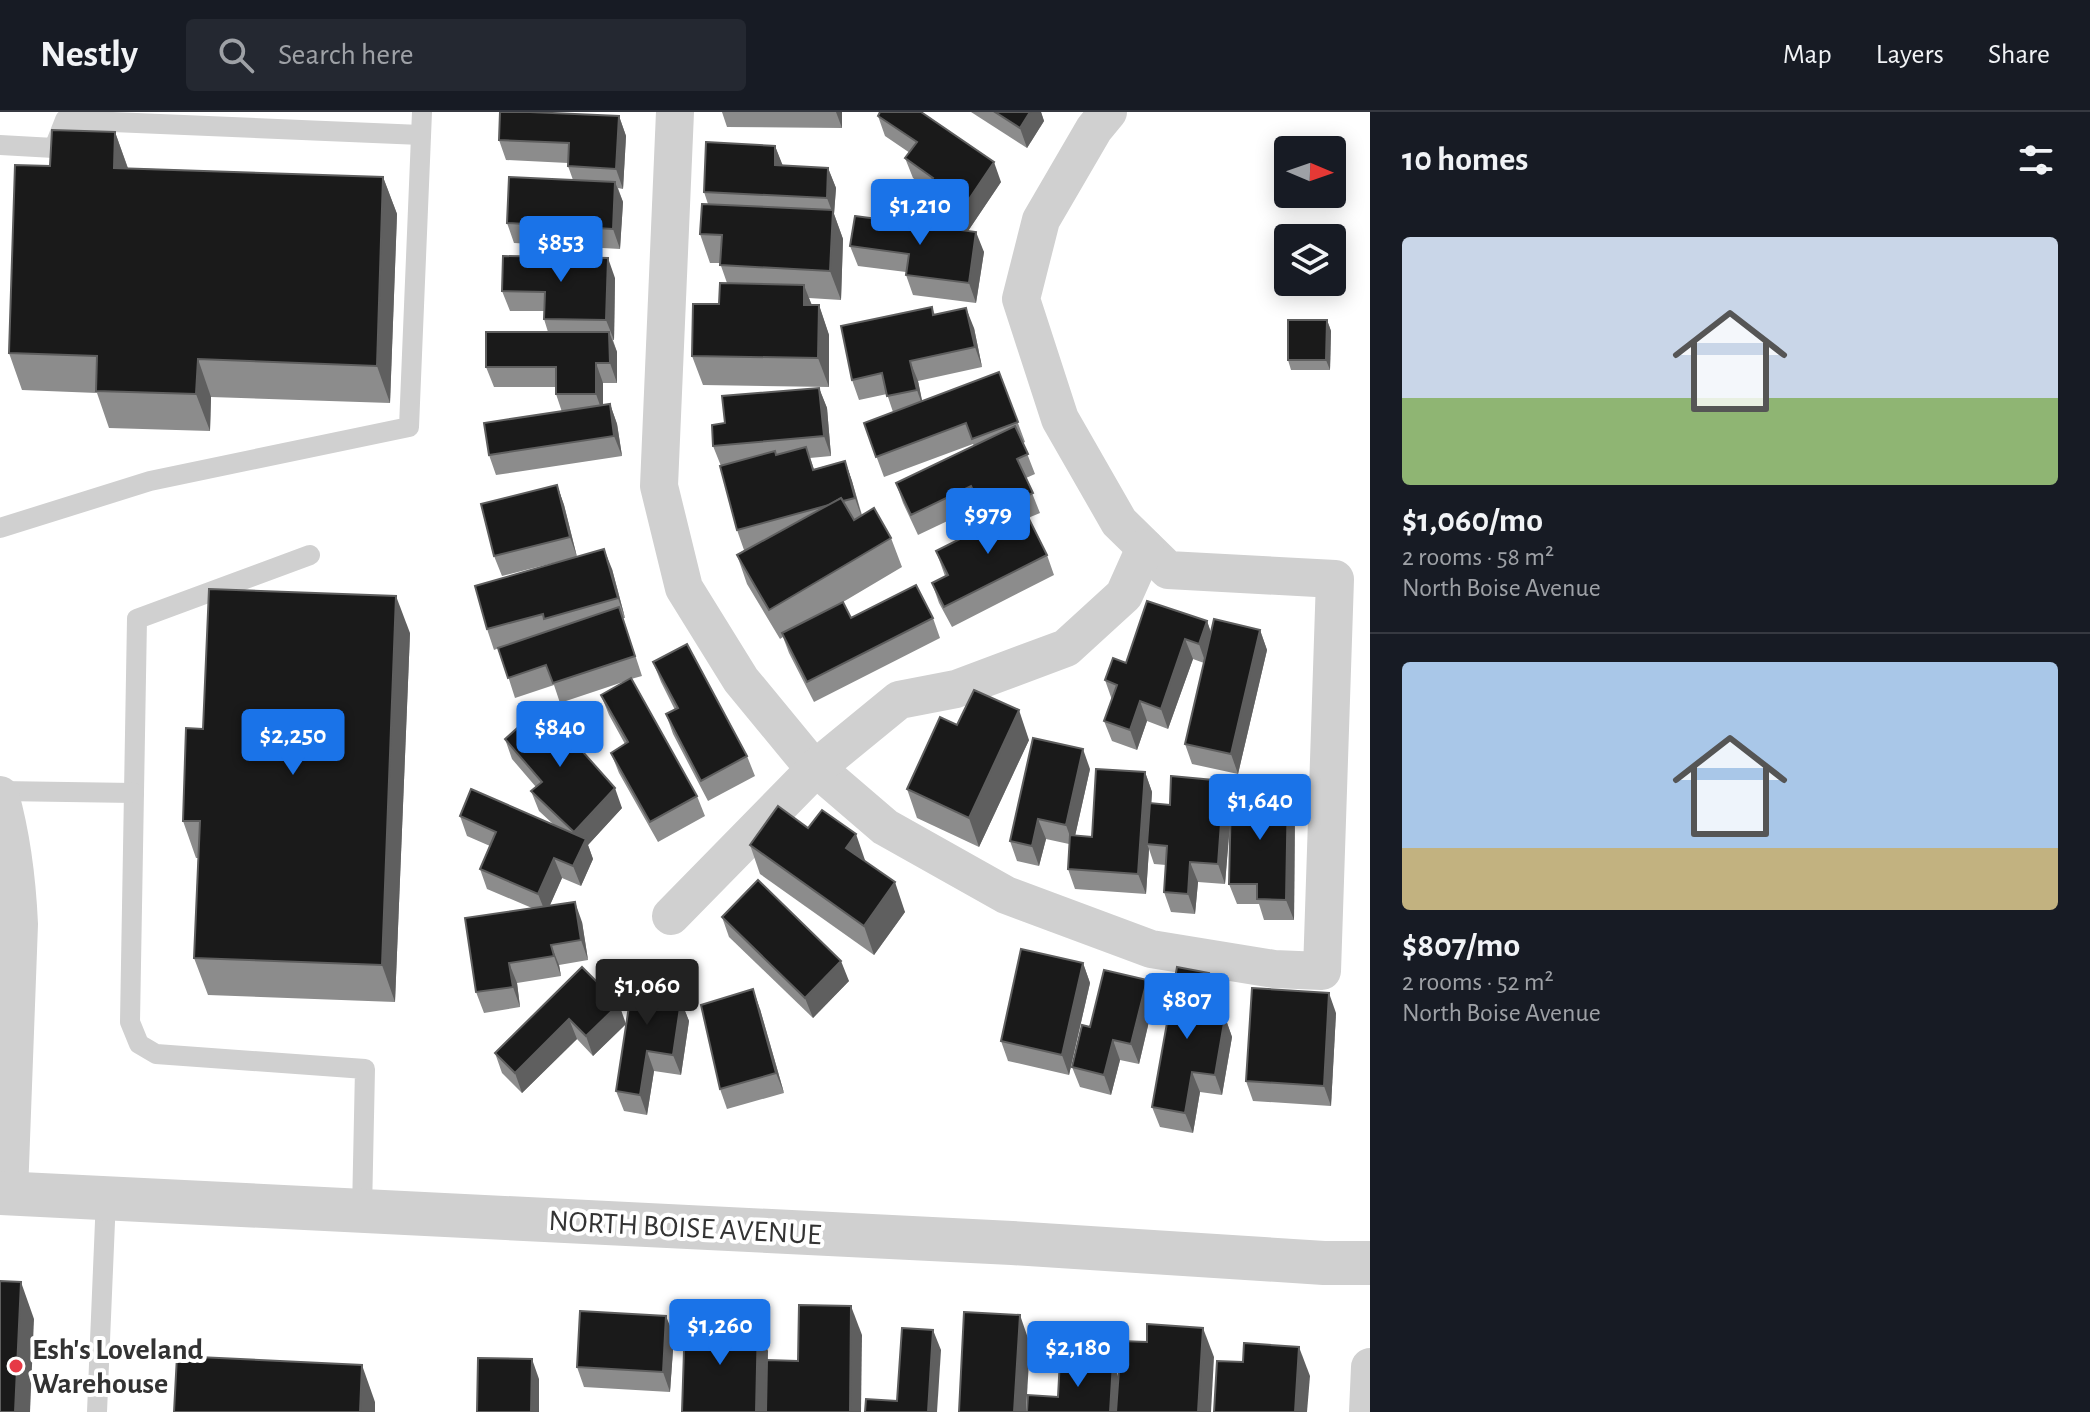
<!DOCTYPE html>
<html lang="en">
<head>
<meta charset="utf-8">
<style>
	:root { --surface:#171b24; --page:#242831; --text:#f1f3f6; --muted:#9ea1a6; --line:#363941; --accent:#1a73e8 }
	body { margin:0; font-family:"Alegreya Sans",sans-serif; background:var(--page); color:var(--text); height:100vh; display:flex; flex-direction:column; font-size:30px; white-space:nowrap }
	* { box-sizing:border-box; margin:0 }
	p { font-size:26px; color:var(--muted) }
	.icon { flex:none; width:44px; height:44px; fill:none; stroke:currentColor; stroke-width:2; stroke-linecap:round; stroke-linejoin:round }
	.map { position:relative; flex:1; overflow:hidden }
	.sheet { display:flex; flex-direction:column; background:var(--surface); width:720px }
	.sheet>* { flex:none }
	.needle { width:52px; rotate:92deg }
	.fabs { position:absolute; left:1274px; top:24px; display:grid; gap:16px }
	.fabs a { display:grid; place-items:center; width:72px; height:72px; border-radius:8px; background:var(--surface); box-shadow:0 4px 20px #0003; font-size:40px }
	.price { position:absolute; translate:-50% -68px; padding:0 18px; border-radius:8px; background:var(--accent); color:#fff; font-size:26px; line-height:52px; filter:drop-shadow(0 2px 4px #0008) }
	.price::after { content:''; position:absolute; left:50%; top:48px; width:24px; height:18px; margin-left:-12px; background:inherit; clip-path:polygon(0 0,100% 0,50% 100%) }
	.price.active { background:#222; color:#fff }
	ul { padding:0; list-style:none }
	li { display:grid; align-content:center; gap:16px; height:424px; padding:0 32px }
	li+li { border-top:2px solid var(--line) }
	li span { display:grid; place-items:center; height:248px; border-radius:8px; color:#555 }
	li>.icon { margin-inline-start:auto }
	span .icon { width:144px; height:144px; fill:#fffc; stroke-width:1 }
	li b { font-size:34px }
	h2 { display:flex; justify-content:space-between; align-items:center; height:96px; padding:0 32px; font-size:34px }
	header { display:flex; align-items:center; gap:48px; box-sizing:border-box; height:112px; padding:0 40px; background:var(--surface); border-bottom:2px solid var(--line) }
	header strong { font-size:38px }
	nav { display:flex; gap:44px; margin-inline-start:auto; font-size:28px }
	.search { width:560px; height:72px; background:var(--page); display:flex; align-items:center; gap:20px; box-sizing:border-box; padding:0 28px; border-radius:8px; color:var(--muted); font-size:30px }
	main { display:flex; flex:1; min-height:0 }
	.map>svg:first-child { display:block }
</style>
</head>
<body>
<header>
<strong>Nestly</strong>
<div class="search"><svg class="icon" aria-label="search" viewBox="0 0 24 24"><circle cx="10" cy="10" r="6"/><path d="M15 15l6 6"/></svg>Search here</div>
<nav><a>Map</a><a>Layers</a><a>Share</a></nav>
</header>
<main>
<div class="map">
<svg width="1370" height="1300" viewBox="0 0 1370 1300">
	<rect width="100%" height="100%" fill="#fff"/>
	<g fill="none" stroke-linecap="round" stroke-linejoin="round">
		<!-- service -->
		<g stroke="#d0d0d0" stroke-width="20">
			<path d="M0,33L54,36L65,8L421,23"/>
			<path d="M0,416L150,369L409,315L422,0"/>
			<path d="M310,443L137,507L130,910L139,932L156,942L365,957L362,1099"/>
			<path d="M0,679L134,681"/>
			<path d="M97,1300L106,1086"/>
		</g>
		<!-- minor -->
		<g stroke="#d0d0d0" stroke-width="38">
			<path d="M675,0L659,374L684,476L741,568L807,648L885,715L1006,783L1151,837L1274,857L1322,859L1335,467L1168,458L1119,410L1060,307L1021,187L1041,108L1094,17L1108,0"/>
			<path d="M0,683C12,726 17,768 19,812L9,1081"/>
			<path d="M671,804L816,656L899,588L956,577L1066,536L1124,483L1145,436"/>
			<path d="M1368,1300L1370,1255"/>
		</g>
		<!-- tertiary -->
		<path stroke="#d0d0d0" stroke-width="44" d="M0,1081L1012,1131L1324,1151H1370"/>
	</g>
	<!-- wall -->
	<g fill="#8c8c8c">
		<path d="M722,0H842V16L727,15Z"/>
		<path d="M971,0H1041L1044,9L1027,36Z"/>
		<path d="M619,4L626,24L623,77L618,76L623,90L620,137L514,131L507,111L573,68L568,54V51L506,48L499,28Z"/>
		<path d="M878,4L1001,70L968,119L984,140L976,191L913,183L906,163V160L858,154L850,134L953,117L930,101L923,81L926,76L913,66L905,46L910,41L885,24Z"/>
		<path d="M115,20L128,56L383,65L397,102L390,291L211,285L210,319L109,316L97,281L22,278L9,241L50,54Z"/>
		<path d="M775,34L782,53L828,56L836,76L834,102L843,127L841,188L809,186L812,193H819L829,223V275L703,273L692,244L719,192L727,171L720,151H710L700,122L708,92L704,80Z"/>
		<path d="M615,166L614,228H613L617,240V271H603V293L610,292L617,312L622,344L496,363L489,343L562,300L556,282V275H494L486,255L548,220L544,207V199H510L502,179Z"/>
		<path d="M932,195L935,203L974,216L982,255L918,269L922,289L999,260L1025,330L1023,331L1035,362L1026,366L1040,401L1028,406L1047,443L1054,463L952,515L939,491L932,471L945,464L936,439L987,413L979,394L918,423L903,391L896,371L974,334L973,332L884,365L864,311L893,300L887,282L859,288L852,268Z"/>
		<path d="M1327,208L1331,219L1330,258H1291L1288,248Z"/>
		<path d="M819,276L827,296L831,344L810,346L814,357L845,349L852,369L862,403L891,426L902,455L843,490L851,506H933L940,526L814,590L789,541L783,525L780,527L747,472L737,443L744,438L737,418L721,354L713,334L725,311Z"/>
		<path d="M557,373L564,393L577,445L612,457L625,506H623L642,564L631,567L697,684L705,704L658,730L619,661L611,641L625,632L609,603L601,583L626,569L560,591L554,573L515,586L499,536L494,538L487,517L565,448L502,464L494,444Z"/>
		<path d="M1207,509L1211,521L1260,518L1267,538L1238,662L1192,652L1185,632L1204,551L1193,547L1168,617L1147,609L1137,638L1112,629L1104,609L1112,588L1105,568L1126,551Z"/>
		<path d="M410,521L395,890L208,883L194,846L198,746H196L183,709L203,617Z"/>
		<path d="M653,550L747,644L755,664L708,689L673,622L666,602L675,598L661,570Z"/>
		<path d="M957,613L1029,628L979,735L917,706L907,677Z"/>
		<path d="M505,627L622,696L588,733L593,747L581,774L562,766L550,793L582,810L588,848L559,853L561,864L517,871L520,895L484,901L476,880L532,796L487,777L480,757L490,734L467,724L460,704L553,712L539,699L531,679L536,675L512,647Z"/>
		<path d="M1090,657L1075,724L1092,725L1145,660L1152,680L1151,692L1170,693L1224,669L1231,685H1257L1288,676L1295,696L1294,808H1264L1259,792H1237L1229,772L1230,708L1225,772L1198,770L1195,802L1171,800L1164,780L1166,753L1154,752L1149,737L1146,782L1075,777L1068,757L1069,732L1046,727L1039,754L1017,749L1010,729Z"/>
		<path d="M808,716L866,750L905,800L874,843L760,762L750,733Z"/>
		<path d="M722,805L849,869L813,906L729,825Z"/>
		<path d="M1083,851L1090,871L1069,963L1008,949L1001,929Z"/>
		<path d="M582,855L626,912L593,944L577,927L522,981L502,961L495,941Z"/>
		<path d="M1147,868L1154,888L1139,952L1120,948L1111,983L1080,975L1072,955L1090,915Z"/>
		<path d="M676,880L674,888L681,889L689,909L681,963L654,959L647,1003L624,999L616,979Z"/>
		<path d="M1216,881L1213,903L1225,905L1232,925L1222,983L1200,980L1193,1021L1160,1015L1152,995Z"/>
		<path d="M760,897L784,981L727,997L720,977Z"/>
		<path d="M1336,901L1331,994L1253,989L1246,969Z"/>
		<path d="M674,1224L670,1280L584,1275L577,1255Z"/>
	</g>
	<!-- shaded-wall -->
	<g fill="#5f5f5f">
		<path d="M836,0H842V16Z"/>
		<path d="M1030,0H1041L1044,9L1027,36L1020,16Z"/>
		<path d="M619,4L626,24L623,77L616,57Z"/>
		<path d="M115,20L128,57L114,56Z"/>
		<path d="M775,34L783,54L775,53Z"/>
		<path d="M994,50L1001,70L964,125L957,105Z"/>
		<path d="M828,56L836,76L834,102L843,127L841,188L830,159L833,102L827,86Z"/>
		<path d="M383,65L397,102L390,291L377,254Z"/>
		<path d="M615,70L623,90L620,137L613,117Z"/>
		<path d="M976,120L984,140L976,191L969,171Z"/>
		<path d="M608,146L615,166L614,228L606,208Z"/>
		<path d="M804,173L815,202L804,193Z"/>
		<path d="M819,193L829,223V275L818,246Z"/>
		<path d="M966,196L974,216L982,255L975,235Z"/>
		<path d="M1327,208L1331,219L1330,258L1326,248Z"/>
		<path d="M609,220L617,240V271L610,251Z"/>
		<path d="M198,247L211,285L210,319L196,282Z"/>
		<path d="M910,249L918,269L924,298L917,278Z"/>
		<path d="M596,251L603,271V302L596,282Z"/>
		<path d="M819,276L827,296L831,344L824,324Z"/>
		<path d="M610,292L617,312L622,344L614,324Z"/>
		<path d="M845,349L852,369L862,406L855,386Z"/>
		<path d="M557,373L564,393L577,445L570,425Z"/>
		<path d="M604,437L612,457L625,506L618,486Z"/>
		<path d="M396,484L410,521L395,890L382,853Z"/>
		<path d="M1207,509L1214,529L1206,552L1199,532Z"/>
		<path d="M1260,518L1267,538L1238,662L1231,642Z"/>
		<path d="M1185,527L1193,547L1168,617L1161,597Z"/>
		<path d="M1140,589L1147,609L1137,638L1130,618Z"/>
		<path d="M1019,598L1029,628L979,735L969,706Z"/>
		<path d="M1083,637L1090,657L1073,733L1066,713Z"/>
		<path d="M1145,660L1152,680L1149,732H1147L1149,737L1146,782L1138,762Z"/>
		<path d="M1224,669L1232,689L1225,772L1218,752Z"/>
		<path d="M615,676L622,696L588,733L593,747L581,774L573,754L581,738L574,720Z"/>
		<path d="M1288,676L1295,696L1294,808L1286,788Z"/>
		<path d="M1038,707L1046,727L1039,754L1032,734Z"/>
		<path d="M856,722L866,751L846,736Z"/>
		<path d="M554,746L562,766L546,802L538,782Z"/>
		<path d="M1190,750L1198,770L1195,802L1188,782Z"/>
		<path d="M895,770L905,800L874,843L864,814Z"/>
		<path d="M575,790L582,810L588,848L581,828Z"/>
		<path d="M551,833L559,853L561,864L554,844Z"/>
		<path d="M841,849L849,869L813,906L805,886Z"/>
		<path d="M509,851L517,871L520,895L513,875Z"/>
		<path d="M1083,851L1090,871L1069,963L1062,943Z"/>
		<path d="M668,860L676,880L671,906L664,886Z"/>
		<path d="M1209,861L1216,881L1210,921L1202,901Z"/>
		<path d="M1147,868L1154,888L1139,952L1131,932Z"/>
		<path d="M753,877L760,897L784,981L776,961Z"/>
		<path d="M1329,881L1336,901L1331,994L1324,974Z"/>
		<path d="M681,889L689,909L681,963L673,943Z"/>
		<path d="M619,892L626,912L593,944L586,924Z"/>
		<path d="M1225,905L1232,925L1222,983L1215,963Z"/>
		<path d="M569,907L577,927L522,981L515,961Z"/>
		<path d="M1113,928L1120,948L1111,983L1104,963Z"/>
		<path d="M647,939L654,959L647,1003L640,983Z"/>
		<path d="M1192,960L1200,980L1193,1021L1185,1001Z"/>
		<path d="M21,1170L34,1207L30,1300H15Z"/>
		<path d="M851,1194L862,1223L861,1300H850Z"/>
		<path d="M1020,1203L1030,1232L1026,1300H1014Z"/>
		<path d="M666,1204L674,1224L670,1280L663,1260Z"/>
		<path d="M758,1210L768,1239L767,1300H756Z"/>
		<path d="M1203,1216L1214,1245L1211,1300H1198Z"/>
		<path d="M933,1218L941,1238L937,1300H928Z"/>
		<path d="M1299,1235L1310,1264L1307,1300H1295Z"/>
		<path d="M532,1247L539,1267V1300H531Z"/>
		<path d="M1113,1250L1120,1270L1119,1300H1110Z"/>
		<path d="M362,1253L375,1290V1300H360Z"/>
	</g>
	<!-- building -->
	<g fill="#1a1a1a" stroke="#5f5f5f" stroke-width="2">
		<path d="M500,0H530L619,4L616,57L568,54L569,31L499,28Z"/>
		<path d="M880,0H921L994,50L957,105L923,81L933,66L905,46L917,30L878,4Z"/>
		<path d="M995,0H1030L1020,16Z"/>
		<path d="M52,18L115,20L114,56L383,65L377,254L198,247L196,282L96,279L97,244L9,241L15,53L50,54Z"/>
		<path d="M706,30L775,34V53L828,56L827,86L704,80Z"/>
		<path d="M509,65L615,70L613,117L507,111Z"/>
		<path d="M702,92L833,98L830,159L720,153L722,123L700,122Z"/>
		<path d="M855,104L976,120L969,171L906,163L909,142L850,134Z"/>
		<path d="M503,144L608,146L606,208L544,207L545,180L502,179Z"/>
		<path d="M720,171L804,173V193H819L818,246L692,244L693,192H719Z"/>
		<path d="M932,195L933,203L966,196L975,235L910,249L917,278L887,284L882,261L852,268L841,214Z"/>
		<path d="M1288,208H1327L1326,248H1288Z"/>
		<path d="M486,220H609L610,251H596V282H556V255H486Z"/>
		<path d="M999,260L1018,310L972,327L966,311L876,345L864,311Z"/>
		<path d="M819,276L824,324L713,334L712,313L725,311L722,284Z"/>
		<path d="M610,292L614,324L489,343L484,311Z"/>
		<path d="M1015,314L1028,342L1017,347L1033,381L985,404L971,374L911,403L896,371Z"/>
		<path d="M806,335L813,358L845,349L855,386L843,389L841,386L829,393L737,418L720,354L775,339L776,343Z"/>
		<path d="M557,373L570,425L494,444L481,392Z"/>
		<path d="M841,386L854,408L874,396L891,426L769,498L737,443Z"/>
		<path d="M1023,395L1047,443L944,495L932,471L948,463L936,439Z"/>
		<path d="M604,437L618,486L544,507L543,502L487,517L475,474Z"/>
		<path d="M916,473L933,506L807,570L782,521L843,490L851,506Z"/>
		<path d="M209,477L396,484L382,853L194,846L200,709H183L186,616L203,617Z"/>
		<path d="M1147,489L1207,509L1199,532L1185,527L1161,597L1140,589L1130,618L1104,609L1117,573L1105,568L1113,546L1126,551Z"/>
		<path d="M619,495L635,544L553,571L546,553L508,566L498,536Z"/>
		<path d="M1214,507L1260,518L1231,642L1185,632Z"/>
		<path d="M687,532L747,644L701,669L666,602L678,596L653,550Z"/>
		<path d="M631,566L697,684L650,710L611,641L628,630L601,583Z"/>
		<path d="M974,578L1019,598L969,706L907,677L940,605L957,613Z"/>
		<path d="M542,594L615,676L574,720L531,679L542,670L505,627Z"/>
		<path d="M1033,626L1083,637L1066,713L1038,707L1032,734L1010,729Z"/>
		<path d="M1096,657L1145,660L1138,762L1068,757L1070,723L1092,725Z"/>
		<path d="M1171,664L1224,669L1218,752L1190,750L1188,782L1164,780L1167,734L1147,732L1150,691L1170,693Z"/>
		<path d="M1257,675L1288,676L1286,788L1257,787V772H1229L1231,685H1257Z"/>
		<path d="M471,677L586,727L573,754L554,746L538,782L480,757L496,720L460,704Z"/>
		<path d="M778,694L808,716L822,698L856,722L846,736L895,770L864,814L750,733Z"/>
		<path d="M758,768L841,849L805,886L722,805Z"/>
		<path d="M575,790L581,828L551,833L554,844L509,851L513,875L476,880L465,806Z"/>
		<path d="M1021,837L1083,851L1062,943L1001,929Z"/>
		<path d="M582,855L619,892L586,924L569,907L515,961L495,941Z"/>
		<path d="M635,855L668,860L664,886L681,889L673,943L647,939L640,983L616,979Z"/>
		<path d="M1177,855L1209,861L1202,901L1225,905L1215,963L1192,960L1185,1001L1152,995Z"/>
		<path d="M1104,858L1147,868L1131,932L1113,928L1104,963L1072,955L1082,913L1090,915Z"/>
		<path d="M1252,876L1329,881L1324,974L1246,969Z"/>
		<path d="M753,877L776,961L720,977L701,893Z"/>
		<path d="M0,1169L21,1170L15,1300H0Z"/>
		<path d="M799,1193L851,1194L850,1300H766L767,1248L798,1249Z"/>
		<path d="M580,1199L666,1204L663,1260L577,1255Z"/>
		<path d="M964,1200L1020,1203L1014,1300H959Z"/>
		<path d="M685,1208L758,1210L756,1300H682Z"/>
		<path d="M1147,1212L1203,1216L1198,1300H1116L1121,1229L1147,1230Z"/>
		<path d="M902,1216L933,1218L928,1300H865L866,1287L897,1289Z"/>
		<path d="M1244,1231L1299,1235L1295,1300H1214L1217,1249L1243,1250Z"/>
		<path d="M177,1244L362,1253L360,1300H174Z"/>
		<path d="M478,1246L532,1247L531,1300H477Z"/>
		<path d="M1060,1247L1113,1250L1110,1300H1027L1028,1283L1058,1285Z"/>
	</g>
	<!-- markers -->
	<circle fill="#e63946" stroke="#fff" stroke-width="3" cx="16" cy="1254" r="8"/>
	<g text-anchor="middle" stroke-width="8" stroke-linejoin="round" paint-order="stroke">
		<!-- street labels -->
		<g font-size="30" fill="#333" stroke="#fff">
			<text transform="translate(685 1115) rotate(3)" y="10">NORTH BOISE AVENUE</text>
		</g>
		<!-- poi labels -->
		<g font-size="30" font-weight="bold" fill="#333" stroke="#fff" text-anchor="start">
			<text x="32" y="1247">Esh's Loveland<tspan x="32" dy="34">Warehouse</tspan></text>
		</g>
	</g>
</svg>
<div class="fabs">
<a><svg class="needle" viewBox="-14 -14 28 28"><path d="M0-13l5 13h-10z" fill="#e53935"/><path d="M0 13l5-13h-10z" fill="#9ea1a6"/></svg></a>
<a><svg class="icon" aria-label="layers" viewBox="0 0 24 24"><path d="M12 4l9 5-9 5-9-5zM3 14l9 5 9-5"/></svg></a>
</div>
<b class="price" style="left:920px;top:135px">$1,210</b>
<b class="price" style="left:561px;top:172px">$853</b>
<b class="price" style="left:988px;top:444px">$979</b>
<b class="price" style="left:560px;top:657px">$840</b>
<b class="price" style="left:293px;top:665px">$2,250</b>
<b class="price" style="left:1260px;top:730px">$1,640</b>
<b class="price active" style="left:647px;top:915px">$1,060</b>
<b class="price" style="left:1187px;top:929px">$807</b>
<b class="price" style="left:720px;top:1255px">$1,260</b>
<b class="price" style="left:1078px;top:1277px">$2,180</b>
</div>
<section class="sheet">
<h2>10 homes<svg class="icon" aria-label="filters" viewBox="0 0 24 24"><path d="M4 7h16M4 17h16"/><circle cx="9" cy="7" r="2"/><circle cx="15" cy="17" r="2"/></svg></h2>
<ul>
<li><span style="background:linear-gradient(#c9d6e8 65%,#8fb573 0)"><svg class="icon" aria-label="home" viewBox="0 0 24 24"><path d="M3 11l9-7 9 7M6 9v11h12V9"/></svg></span><div><b>$1,060/mo</b><p>2 rooms · 58 m²</p><p>North Boise Avenue</p></div></li>
<li><span style="background:linear-gradient(#a9c7e8 75%,#c2b280 0)"><svg class="icon" aria-label="home" viewBox="0 0 24 24"><path d="M3 11l9-7 9 7M6 9v11h12V9"/></svg></span><div><b>$807/mo</b><p>2 rooms · 52 m²</p><p>North Boise Avenue</p></div></li>
</ul>
</section>
</main>
</body>
</html>
